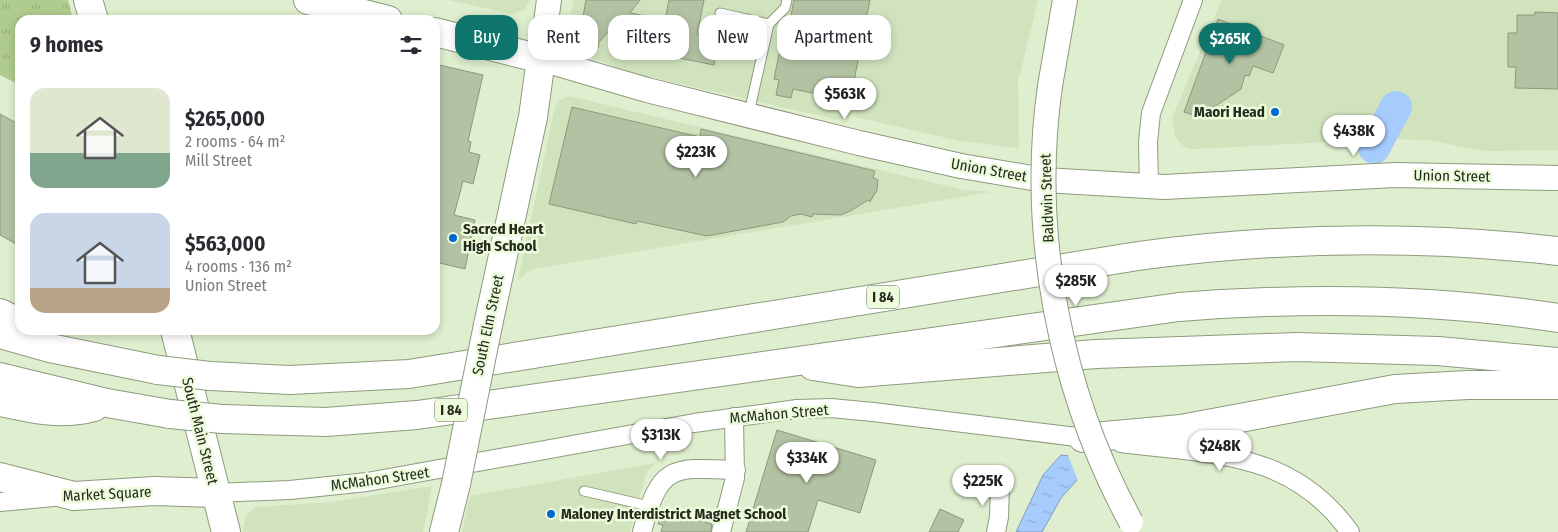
<!DOCTYPE html>
<html lang="en">
<head>
<meta charset="utf-8">
<style>
	:root { --surface:#fff; --page:#f2f2f3; --text:#2b2b33; --muted:#7c7c81; --accent:#0f766e }
	body { margin:0; font-family:"Fira Sans Condensed",sans-serif; background:var(--page); color:var(--text); height:100vh; display:flex; flex-direction:column; font-size:19px; white-space:nowrap }
	* { box-sizing:border-box; margin:0 }
	p { font-size:16px; color:var(--muted) }
	.icon { flex:none; width:28px; height:28px; fill:none; stroke:currentColor; stroke-width:2; stroke-linecap:round; stroke-linejoin:round }
	.map { position:relative; flex:1; overflow:hidden }
	.details { position:absolute; left:15px; top:15px; width:425px; height:320px; display:flex; flex-direction:column; background:var(--surface); border-radius:15px; box-shadow:0 2px 8px #0003 }
	.details>* { flex:none }
	.banner { position:absolute; left:455px; top:15px; width:475px; height:45px; display:flex; gap:10px }
	.price { position:absolute; translate:-50% -42px; padding:0 11px; border-radius:18px; background:#fff; color:#222; font-size:16px; line-height:32px; filter:drop-shadow(0 1px 2px #0008) }
	.price::after { content:''; position:absolute; left:50%; top:30px; width:15px; height:11px; margin-left:-8px; background:inherit; clip-path:polygon(0 0,100% 0,50% 100%) }
	.price.current { background:var(--accent); color:#fff }
	ul { padding:0; list-style:none }
	li { display:flex; align-items:center; gap:15px; height:125px; padding:0 15px }
	li span { display:grid; place-items:center; flex:none; width:140px; height:100px; border-radius:15px; color:#555 }
	li>.icon { margin-inline-start:auto }
	span .icon { width:60px; height:60px; fill:#fffc; stroke-width:1 }
	li b { font-size:21px }
	h2 { display:flex; justify-content:space-between; align-items:center; height:60px; padding:0 15px; font-size:21px }
	.tag { padding:0 18px; border-radius:15px; background:var(--surface); box-shadow:0 2px 8px #0003; font-size:18px; line-height:45px }
	.tag.current { background:var(--accent); color:#fff }
	.map>svg:first-child { display:block }
</style>
</head>
<body>
<div class="map">
<svg width="1558" height="532" viewBox="0 0 1558 532">
	<defs>
		<pattern id="park-tufts" width="24" height="20" patternUnits="userSpaceOnUse" patternTransform="scale(1.25)"><rect width="24" height="20" fill="#afcb8d"/><path d="M3 7l-1-3M5 7V3M7 7l1-3M15 17l-1-3M17 17v-4M19 17l1-3" fill="none" stroke="#96ae79"/></pattern>
		<pattern id="water-ripples" width="26" height="14" patternUnits="userSpaceOnUse" patternTransform="scale(1.25)"><rect width="26" height="14" fill="#a6cbfd"/><path d="M2 4q2-2 4 0t4 0M15 11q2-2 4 0t4 0" fill="none" stroke="#8faed8"/></pattern>
	</defs>
	<rect width="100%" height="100%" fill="#dfeece"/>
	<!-- built -->
	<g fill="#d0e3bd">
		<path d="M449,0H529L525,10L512,14Z"/>
		<path d="M574,0H1038L1018,82L1019,148L960,141L851,116L838,120L633,73L577,53L568,46L566,34Z"/>
		<path d="M1222,0H1558V150L1485,151L1427,140L1393,139L1192,149L1183,146L1175,136L1172,118Z"/>
		<path d="M569,96L964,190L991,192L532,269L518,280L555,107L558,101Z"/>
		<path d="M655,463L646,474L630,532H462L470,496Z"/>
		<path d="M432,486L423,532H243L246,515L256,507L332,502Z"/>
	</g>
	<!-- park -->
	<path fill="url(#park-tufts)" d="M0,0H68L73,20H20V85L0,75Z"/>
	<!-- water -->
	<path fill="url(#water-ripples)" stroke="#7f9bba" d="M1061,455L1096,459L1061,498L1042,532H1016L1043,475Z"/>
	<!-- pier -->
	<path fill="#dfeece" d="M1067,453L1097,457L1095,464L1078,481Z"/>
	<g fill="none" stroke-linecap="round" stroke-linejoin="round">
		<!-- river -->
		<path stroke="#a6cbfd" stroke-width="32" d="M1374,148L1396,107"/>
	</g>
	<!-- building -->
	<g fill="#b3c2a3" stroke="#8b997c">
		<path d="M586,0H640L630,13L665,20L669,0H704L697,34L719,38L714,65L634,49L638,30L615,25L599,42L598,48L578,44Z"/>
		<path d="M794,0H870L850,101L793,89L791,98L776,95L779,80L774,79L779,54L783,55Z"/>
		<path d="M1535,12L1558,13V89L1515,88L1516,67H1508V33H1517V15H1535Z"/>
		<path d="M1218,19L1284,45L1273,73L1253,66L1249,76L1245,75L1241,89L1199,117L1184,112Z"/>
		<path d="M435,64L483,75L468,141L471,142L469,152L480,155L473,184L463,181L454,215L475,220L465,269L435,262Z"/>
		<path d="M572,107L700,137L701,129L875,171L873,178L878,180L877,190L870,202L868,200L852,210L841,215L813,214L812,217L801,214L791,216L783,222L707,236L637,221L636,224L549,204Z"/>
		<path d="M0,114L20,125V246L0,235Z"/>
		<path d="M777,430L876,460L860,513L818,500L808,532H746Z"/>
		<path d="M662,509L712,524L711,532H661L663,525L658,524Z"/>
		<path d="M940,509L964,520L958,532H929Z"/>
	</g>
	<g fill="none" stroke-linecap="round" stroke-linejoin="round">
		<defs>
			<g id="service">
				<path d="M720,13L769,24L749,113"/>
				<path d="M769,24L785,8L787,0"/>
				<path d="M584,491L649,506"/>
			</g>
			<g id="minor">
				<path d="M1149,186L1148,142L1151,113L1193,0"/>
				<path d="M1121,443C1212,455 1291,450 1350,532"/>
				<path d="M215,493L290,490L367,482L694,423L797,409L831,408L873,412L1093,439"/>
				<path d="M0,502L54,497"/>
				<path d="M642,532C660,465 670,467 736,470"/>
				<path d="M721,532L735,478L734,417"/>
				<path d="M996,532L999,517L1000,486"/>
			</g>
			<g id="secondary">
				<path d="M549,0L541,59L647,90L859,143L961,166L1044,180L1164,187L1395,175L1558,178"/>
				<path d="M1050,86L1065,0"/>
			</g>
			<g id="primary">
				<path d="M88,0L94,20"/>
				<path d="M308,0L388,20"/>
				<path d="M435,32L541,59L533,117L488,325"/>
				<path d="M175,330L226,532"/>
				<path d="M74,496L154,491L215,493"/>
				<path d="M444,532L456,484"/>
			</g>
			<g id="motorway">
				<path d="M0,313L20,323"/>
				<path d="M0,334L50,348L158,370"/>
				<path d="M813,366L858,373L1096,354L1297,347L1438,351L1558,362"/>
				<path d="M210,376L290,380L409,374L1138,256C1278,237 1418,235 1558,251"/>
				<path d="M0,377L107,403L170,414"/>
				<path d="M0,402C32,409 62,416 94,407"/>
				<path d="M222,419L326,422L417,415L1179,307C1306,297 1432,298 1558,318"/>
				<path d="M1083,438L1181,429L1395,389L1468,385H1558"/>
				<path d="M0,477L74,496"/>
			</g>
		</defs>
		<!-- service casing -->
		<use href="#service" stroke="#8d9b7e" stroke-width="11"/>
		<!-- minor casing -->
		<use href="#minor" stroke="#8d9b7e" stroke-width="20"/>
		<!-- secondary casing -->
		<use href="#secondary" stroke="#8d9b7e" stroke-width="26"/>
		<!-- primary casing -->
		<use href="#primary" stroke="#8d9b7e" stroke-width="30"/>
		<!-- motorway casing -->
		<use href="#motorway" stroke="#8d9b7e" stroke-width="30"/>
		<!-- service -->
		<use href="#service" stroke="#fff" stroke-width="9"/>
		<!-- minor -->
		<use href="#minor" stroke="#fff" stroke-width="18"/>
		<!-- secondary -->
		<use href="#secondary" stroke="#fff" stroke-width="24"/>
		<!-- primary -->
		<use href="#primary" stroke="#fff" stroke-width="28"/>
		<!-- motorway -->
		<use href="#motorway" stroke="#fff" stroke-width="28"/>
		<defs>
			<path id="secondary-bridge" d="M1050,86C1029,233 1060,392 1131,522"/>
			<path id="primary-bridge" d="M456,484L488,325"/>
			<g id="motorway-bridge">
				<path d="M158,370L210,376"/>
				<path d="M170,414L222,419"/>
			</g>
		</defs>
		<!-- secondary-bridge casing -->
		<use href="#secondary-bridge" stroke="#8d9b7e" stroke-width="26" stroke-linecap="butt"/>
		<!-- primary-bridge casing -->
		<use href="#primary-bridge" stroke="#8d9b7e" stroke-width="30" stroke-linecap="butt"/>
		<!-- motorway-bridge casing -->
		<use href="#motorway-bridge" stroke="#8d9b7e" stroke-width="30" stroke-linecap="butt"/>
		<!-- secondary-bridge -->
		<use href="#secondary-bridge" stroke="#fff" stroke-width="24"/>
		<!-- primary-bridge -->
		<use href="#primary-bridge" stroke="#fff" stroke-width="28"/>
		<!-- motorway-bridge -->
		<use href="#motorway-bridge" stroke="#fff" stroke-width="28"/>
	</g>
	<!-- markers -->
	<g fill="#0168d0" stroke="#ecfbdb" stroke-width="2">
		<circle cx="1275" cy="112" r="5"/>
		<circle cx="453" cy="238" r="5"/>
		<circle cx="551" cy="514" r="5"/>
	</g>
	<g text-anchor="middle" stroke-width="5" stroke-linejoin="round" paint-order="stroke">
		<!-- shield labels -->
		<g fill="#ecfbdb" stroke="#616957" stroke-width="1">
			<rect x="867" y="285.5" width="32" height="23" rx="4"/>
			<rect x="435" y="398.5" width="32" height="23" rx="4"/>
		</g>
		<g font-size="14" font-weight="bold" fill="#252a1e">
			<text x="883" y="302">I 84</text>
			<text x="451" y="415">I 84</text>
		</g>
		<!-- poi labels -->
		<g font-size="15" font-weight="bold" fill="#252a1e" stroke="#ecfbdb" text-anchor="start">
			<text x="1265" y="117" text-anchor="end">Maori Head</text>
			<text x="463" y="234">Sacred Heart<tspan x="463" dy="17">High School</tspan></text>
			<text x="561" y="519">Maloney Interdistrict Magnet School</text>
		</g>
		<!-- street labels -->
		<g font-size="15" fill="#252a1e" stroke="#ecfbdb">
			<text transform="translate(989 170) rotate(10)" y="5">Union Street</text>
			<text transform="translate(1452 176) rotate(1)" y="5">Union Street</text>
			<text transform="translate(1047 198) rotate(-92)" y="5">Baldwin Street</text>
			<text transform="translate(488 325) rotate(-78)" y="5">South Elm Street</text>
			<text transform="translate(779 414) rotate(-5)" y="5">McMahon Street</text>
			<text transform="translate(200 431) rotate(76)" y="5">South Main Street</text>
			<text transform="translate(380 479) rotate(-8)" y="5">McMahon Street</text>
			<text transform="translate(107 494) rotate(-3)" y="5">Market Square</text>
		</g>
	</g>
</svg>
<b class="price current" style="left:1230px;top:65px">$265K</b>
<b class="price" style="left:845px;top:120px">$563K</b>
<b class="price" style="left:1354px;top:157px">$438K</b>
<b class="price" style="left:696px;top:178px">$223K</b>
<b class="price" style="left:1076px;top:307px">$285K</b>
<b class="price" style="left:661px;top:461px">$313K</b>
<b class="price" style="left:1220px;top:472px">$248K</b>
<b class="price" style="left:807px;top:484px">$334K</b>
<b class="price" style="left:983px;top:507px">$225K</b>
<div class="banner">
<a class="tag current">Buy</a>
<a class="tag">Rent</a>
<a class="tag">Filters</a>
<a class="tag">New</a>
<a class="tag">Apartment</a>
</div>
<section class="details">
<h2>9 homes<svg class="icon" aria-label="filters" viewBox="0 0 24 24"><path d="M4 7h16M4 17h16"/><circle cx="9" cy="7" r="2"/><circle cx="15" cy="17" r="2"/></svg></h2>
<ul>
<li><span style="background:linear-gradient(#dfe7d0 65%,#7fa58c 0)"><svg class="icon" aria-label="home" viewBox="0 0 24 24"><path d="M3 11l9-7 9 7M6 9v11h12V9"/></svg></span><div><b>$265,000</b><p>2 rooms · 64 m²</p><p>Mill Street</p></div></li>
<li><span style="background:linear-gradient(#c9d6e8 75%,#b9a48a 0)"><svg class="icon" aria-label="home" viewBox="0 0 24 24"><path d="M3 11l9-7 9 7M6 9v11h12V9"/></svg></span><div><b>$563,000</b><p>4 rooms · 136 m²</p><p>Union Street</p></div></li>
</ul>
</section>
</div>
</body>
</html>
